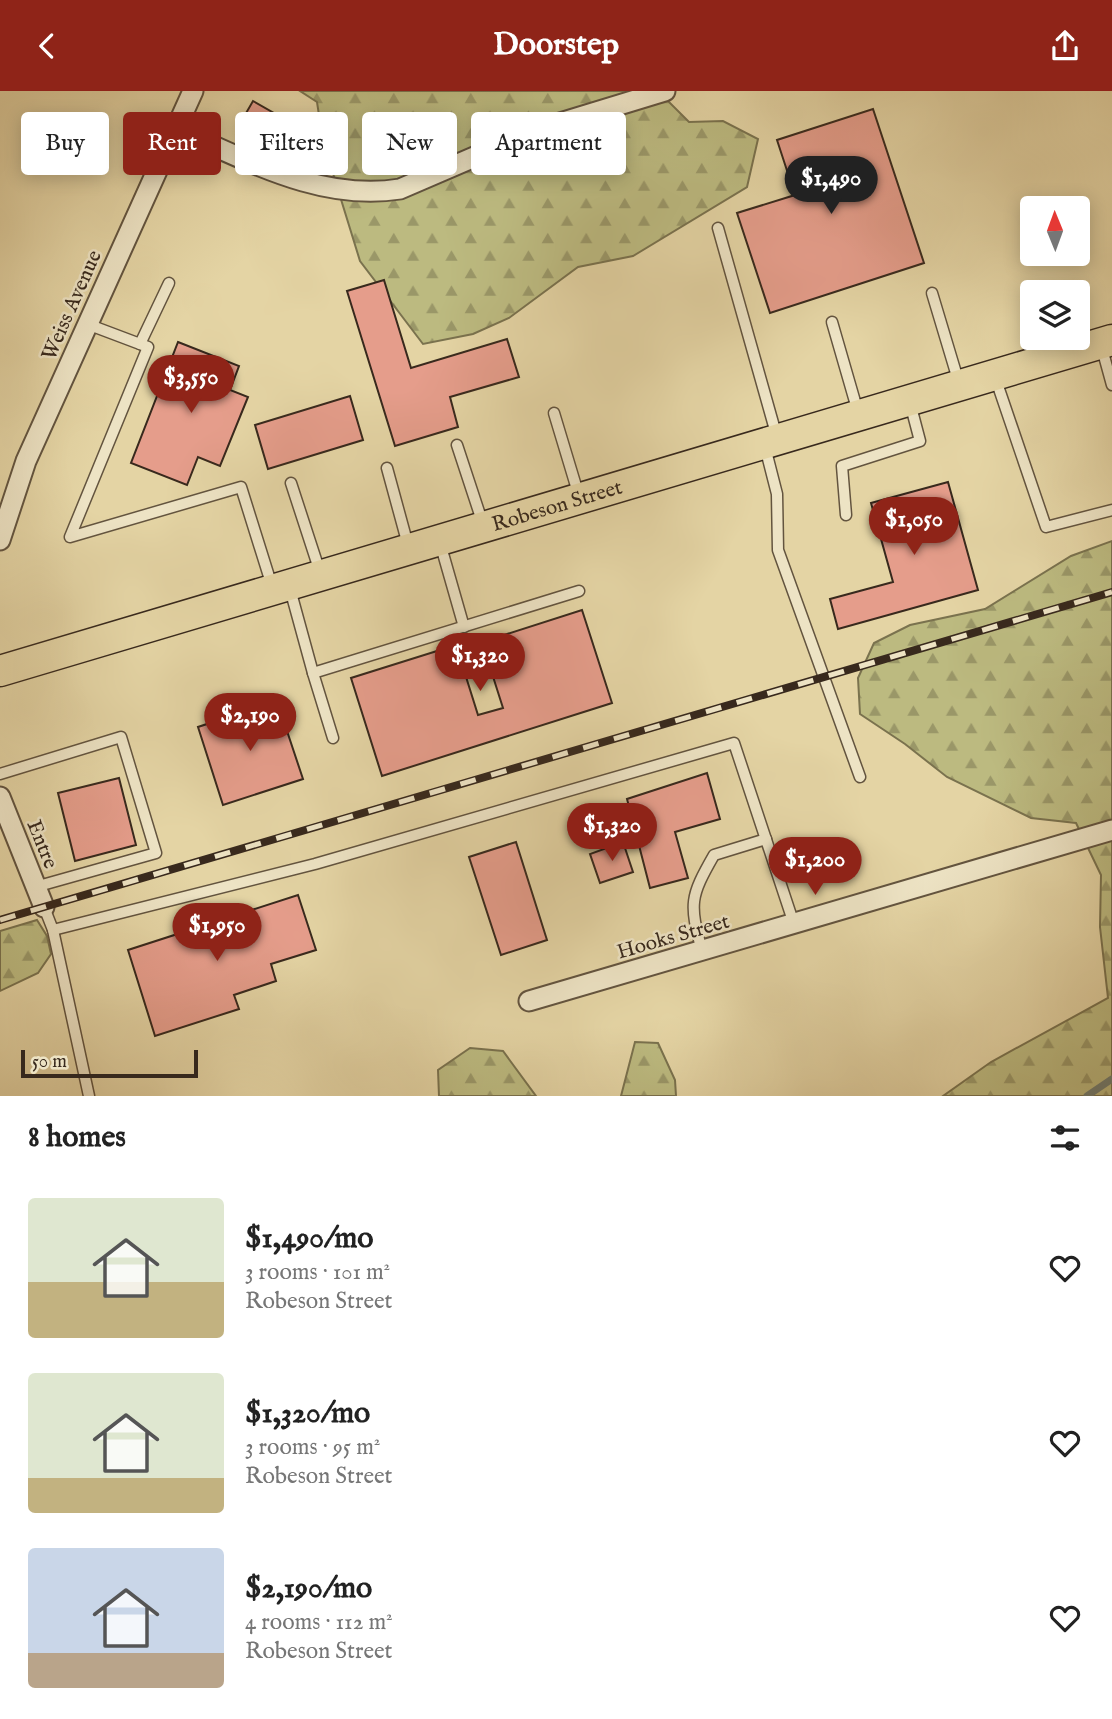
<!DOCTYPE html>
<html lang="en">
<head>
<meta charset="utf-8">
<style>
	:root { --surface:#fff; --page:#f6f6f6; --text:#222; --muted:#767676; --accent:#8f2418 }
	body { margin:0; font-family:"IM FELL English",serif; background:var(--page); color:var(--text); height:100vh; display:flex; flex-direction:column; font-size:26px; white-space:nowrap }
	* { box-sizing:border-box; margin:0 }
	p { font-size:23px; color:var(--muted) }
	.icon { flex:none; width:38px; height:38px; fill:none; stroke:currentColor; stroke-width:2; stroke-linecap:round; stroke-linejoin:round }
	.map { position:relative; height:1005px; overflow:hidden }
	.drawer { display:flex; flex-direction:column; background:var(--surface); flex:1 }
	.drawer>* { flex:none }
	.top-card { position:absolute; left:21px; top:21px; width:700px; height:63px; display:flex; gap:14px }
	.needle { width:46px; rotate:359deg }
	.tools { position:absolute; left:1020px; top:105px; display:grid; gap:14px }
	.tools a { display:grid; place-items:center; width:70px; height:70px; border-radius:7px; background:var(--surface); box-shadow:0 4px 18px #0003; font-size:35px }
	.scale { position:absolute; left:21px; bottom:18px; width:177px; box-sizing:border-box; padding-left:7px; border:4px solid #38291d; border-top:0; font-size:19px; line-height:24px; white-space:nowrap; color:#38291d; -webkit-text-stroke:5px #ede3c4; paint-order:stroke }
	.price { position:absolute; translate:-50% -60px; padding:0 16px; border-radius:24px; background:var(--accent); color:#fff; font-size:23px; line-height:46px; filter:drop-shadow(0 2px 4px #0008) }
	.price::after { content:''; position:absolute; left:50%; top:42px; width:21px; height:16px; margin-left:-10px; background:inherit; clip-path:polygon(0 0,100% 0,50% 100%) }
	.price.selected { background:#222; color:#fff }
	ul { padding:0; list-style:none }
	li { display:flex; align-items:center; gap:21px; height:175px; padding:0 28px }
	li span { display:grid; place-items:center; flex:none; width:196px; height:140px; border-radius:7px; color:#555 }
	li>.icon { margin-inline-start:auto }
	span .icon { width:84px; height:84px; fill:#fffc; stroke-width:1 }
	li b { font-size:30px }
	h2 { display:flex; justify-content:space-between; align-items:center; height:84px; padding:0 28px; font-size:30px }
	.chip { padding:0 24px; border-radius:7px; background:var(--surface); box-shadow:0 4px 18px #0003; font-size:24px; line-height:63px }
	.chip.selected { background:var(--accent); color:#fff }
	header { display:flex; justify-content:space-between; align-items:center; height:91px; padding:0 28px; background:var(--accent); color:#fff; font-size:32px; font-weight:800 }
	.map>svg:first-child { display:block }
</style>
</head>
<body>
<header><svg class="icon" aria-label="back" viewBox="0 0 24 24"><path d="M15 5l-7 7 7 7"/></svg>Doorstep<svg class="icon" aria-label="share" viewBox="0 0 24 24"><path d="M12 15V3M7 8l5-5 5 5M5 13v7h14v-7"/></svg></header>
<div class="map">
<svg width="1112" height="1005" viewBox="0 0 1112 1005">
	<defs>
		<pattern id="forest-firs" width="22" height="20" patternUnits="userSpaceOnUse" patternTransform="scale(1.75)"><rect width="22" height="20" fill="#bcba80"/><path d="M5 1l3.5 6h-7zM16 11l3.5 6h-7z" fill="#9a9768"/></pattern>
	</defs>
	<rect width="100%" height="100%" fill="#e4d4a4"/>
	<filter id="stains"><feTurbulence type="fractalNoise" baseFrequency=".00286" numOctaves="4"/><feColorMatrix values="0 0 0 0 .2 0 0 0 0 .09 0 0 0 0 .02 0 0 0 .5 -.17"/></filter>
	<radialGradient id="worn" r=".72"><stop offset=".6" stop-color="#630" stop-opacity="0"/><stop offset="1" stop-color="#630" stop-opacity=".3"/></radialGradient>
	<!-- forest -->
	<g fill="url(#forest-firs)" stroke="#7a724e" stroke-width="2">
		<path d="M300,0H658L689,31L723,30L758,48L747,96L633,165L578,176L509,227L473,243L423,253L360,170L323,50L317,11Z"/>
		<path d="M1112,450V1005H943L991,971L1108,907L1100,836L1101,784L1076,732L1031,727L947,686L905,653L860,623L858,587L874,552L910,534L985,518L1071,465Z"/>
		<path d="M37,829L47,845L51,863L38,882L0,900V840Z"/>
		<path d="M635,951L658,952L675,989L676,1005H621Z"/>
		<path d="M470,957L503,960L536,1005H439L438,979Z"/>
	</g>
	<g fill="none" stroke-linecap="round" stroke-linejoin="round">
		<!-- stream -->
		<path stroke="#717e73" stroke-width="7" d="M1087,1005L1112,988"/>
	</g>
	<!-- building -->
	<g fill="#e59d8b" stroke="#38291d" stroke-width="2">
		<path d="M253,10L323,50L308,75L238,36Z"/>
		<path d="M873,18L924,172L770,222L737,122L795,104L777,49Z"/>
		<path d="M384,189L411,277L507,248L519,286L450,306L458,336L395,355L347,200Z"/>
		<path d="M178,251L239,275L230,299L248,306L220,375L198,366L187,394L131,372Z"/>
		<path d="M350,305L363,349L268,378L255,334Z"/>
		<path d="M948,391L978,499L838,538L830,508L893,491L871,412Z"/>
		<path d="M582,519L612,612L382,685L351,587L456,554L478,624L503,617L482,551Z"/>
		<path d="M277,610L303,688L223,714L198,636Z"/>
		<path d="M707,682L720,728L675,741L688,787L650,797L627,708Z"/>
		<path d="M119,687L136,754L75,770L58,702Z"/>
		<path d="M516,751L547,849L501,864L469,766Z"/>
		<path d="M623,751L633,781L600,792L590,763Z"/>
		<path d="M298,804L316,859L271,873L276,890L234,904L239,918L155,945L128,859Z"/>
	</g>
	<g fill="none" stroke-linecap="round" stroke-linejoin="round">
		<defs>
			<g id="lane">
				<path d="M718,137L777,346"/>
				<path d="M932,202L959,292"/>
				<path d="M832,231L858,321"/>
				<path d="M87,233L148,256L70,446L241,396L272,495"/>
				<path d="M140,253L169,192"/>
				<path d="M1101,254L1112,294"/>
				<path d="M996,289L1046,436L1112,419"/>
				<path d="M554,322L579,405"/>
				<path d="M457,354L483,433"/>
				<path d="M765,356L777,403L778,459L860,686"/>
				<path d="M387,377L408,454"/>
				<path d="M291,392L320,481"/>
				<path d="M846,424L842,375L920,350L910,312"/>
				<path d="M440,452L464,536"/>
				<path d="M290,498L313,582"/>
				<path d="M333,647L313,582L579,500"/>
				<path d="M0,683L121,646L156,762L35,796"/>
				<path d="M44,816L53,839L89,1005"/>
				<path d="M53,839L315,773L734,652L794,833"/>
				<path d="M702,860C689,812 690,806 714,764L766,748"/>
			</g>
			<g id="street">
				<path d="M175,38C246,68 320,111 400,98L537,39L665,0"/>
				<path d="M0,449L26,370L193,0"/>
				<path d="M0,706L44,816"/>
				<path d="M529,910L1112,739"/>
			</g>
			<g id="primary">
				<path id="s1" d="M0,580L1112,249"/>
			</g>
		</defs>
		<!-- lane casing -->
		<use href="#lane" stroke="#63543f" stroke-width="13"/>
		<!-- street casing -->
		<use href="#street" stroke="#63543f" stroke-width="23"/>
		<!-- primary casing -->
		<use href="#primary" stroke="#38291d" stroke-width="33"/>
		<!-- lane -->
		<use href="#lane" stroke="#ede3c4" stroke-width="10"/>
		<!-- street -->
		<use href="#street" stroke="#ede3c4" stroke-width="19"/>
		<!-- primary -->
		<use href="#primary" stroke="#e4d4a4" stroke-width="30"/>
		<defs>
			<path id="rail" d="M0,829L1112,501"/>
		</defs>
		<!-- rail casing -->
		<use href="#rail" stroke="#38291d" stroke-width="8"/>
		<!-- rail -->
		<use href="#rail" stroke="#ede3c4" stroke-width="5" stroke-dasharray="16" stroke-linecap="butt"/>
	</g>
	<g text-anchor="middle" stroke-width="5" stroke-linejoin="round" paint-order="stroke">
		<!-- street labels -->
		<g font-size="21" fill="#38291d" stroke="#ede3c4">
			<text transform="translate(71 214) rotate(-66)" y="7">Weiss Avenue</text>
			<text dy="7" stroke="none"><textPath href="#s1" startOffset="581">Robeson Street</textPath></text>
			<text transform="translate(43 753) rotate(68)" y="7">Entre</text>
			<text transform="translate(673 845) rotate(-16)" y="7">Hooks Street</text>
		</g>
	</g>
	<rect width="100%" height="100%" filter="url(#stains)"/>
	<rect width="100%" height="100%" fill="url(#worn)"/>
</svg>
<div class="tools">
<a><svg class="needle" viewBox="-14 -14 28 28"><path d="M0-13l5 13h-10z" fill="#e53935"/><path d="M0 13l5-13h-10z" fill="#767676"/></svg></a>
<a><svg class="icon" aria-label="layers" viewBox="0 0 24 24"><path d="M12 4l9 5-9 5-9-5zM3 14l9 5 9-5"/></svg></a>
</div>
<div class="scale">50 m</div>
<b class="price selected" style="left:831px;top:125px">$1,490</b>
<b class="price" style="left:191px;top:324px">$3,550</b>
<b class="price" style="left:914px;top:466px">$1,050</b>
<b class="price" style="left:480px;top:602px">$1,320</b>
<b class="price" style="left:250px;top:662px">$2,190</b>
<b class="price" style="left:612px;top:772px">$1,320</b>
<b class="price" style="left:815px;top:806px">$1,200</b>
<b class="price" style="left:217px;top:872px">$1,950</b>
<div class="top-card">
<a class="chip">Buy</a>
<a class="chip selected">Rent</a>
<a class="chip">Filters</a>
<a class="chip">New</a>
<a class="chip">Apartment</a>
</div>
</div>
<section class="drawer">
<h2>8 homes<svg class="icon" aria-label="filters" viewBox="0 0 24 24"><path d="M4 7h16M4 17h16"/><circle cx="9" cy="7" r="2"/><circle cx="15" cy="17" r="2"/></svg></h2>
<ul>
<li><span style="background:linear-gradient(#dfe7d0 60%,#c2b280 0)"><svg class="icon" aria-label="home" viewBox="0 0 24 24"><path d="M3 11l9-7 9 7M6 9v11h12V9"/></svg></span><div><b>$1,490/mo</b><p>3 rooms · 101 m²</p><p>Robeson Street</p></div><svg class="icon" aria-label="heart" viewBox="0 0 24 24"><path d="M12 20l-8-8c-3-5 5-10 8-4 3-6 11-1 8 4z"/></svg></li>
<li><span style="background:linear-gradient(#dfe7d0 75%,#c2b280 0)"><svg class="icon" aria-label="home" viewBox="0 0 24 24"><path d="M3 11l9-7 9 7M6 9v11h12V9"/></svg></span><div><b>$1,320/mo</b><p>3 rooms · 95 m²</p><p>Robeson Street</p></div><svg class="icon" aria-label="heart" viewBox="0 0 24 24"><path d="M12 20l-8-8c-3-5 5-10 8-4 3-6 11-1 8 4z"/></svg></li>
<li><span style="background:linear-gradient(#c9d6e8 75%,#b9a48a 0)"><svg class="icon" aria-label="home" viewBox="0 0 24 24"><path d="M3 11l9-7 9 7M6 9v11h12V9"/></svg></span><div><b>$2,190/mo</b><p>4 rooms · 112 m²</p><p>Robeson Street</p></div><svg class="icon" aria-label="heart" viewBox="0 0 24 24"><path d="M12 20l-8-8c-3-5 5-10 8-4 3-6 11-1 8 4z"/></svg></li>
</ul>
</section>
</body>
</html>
